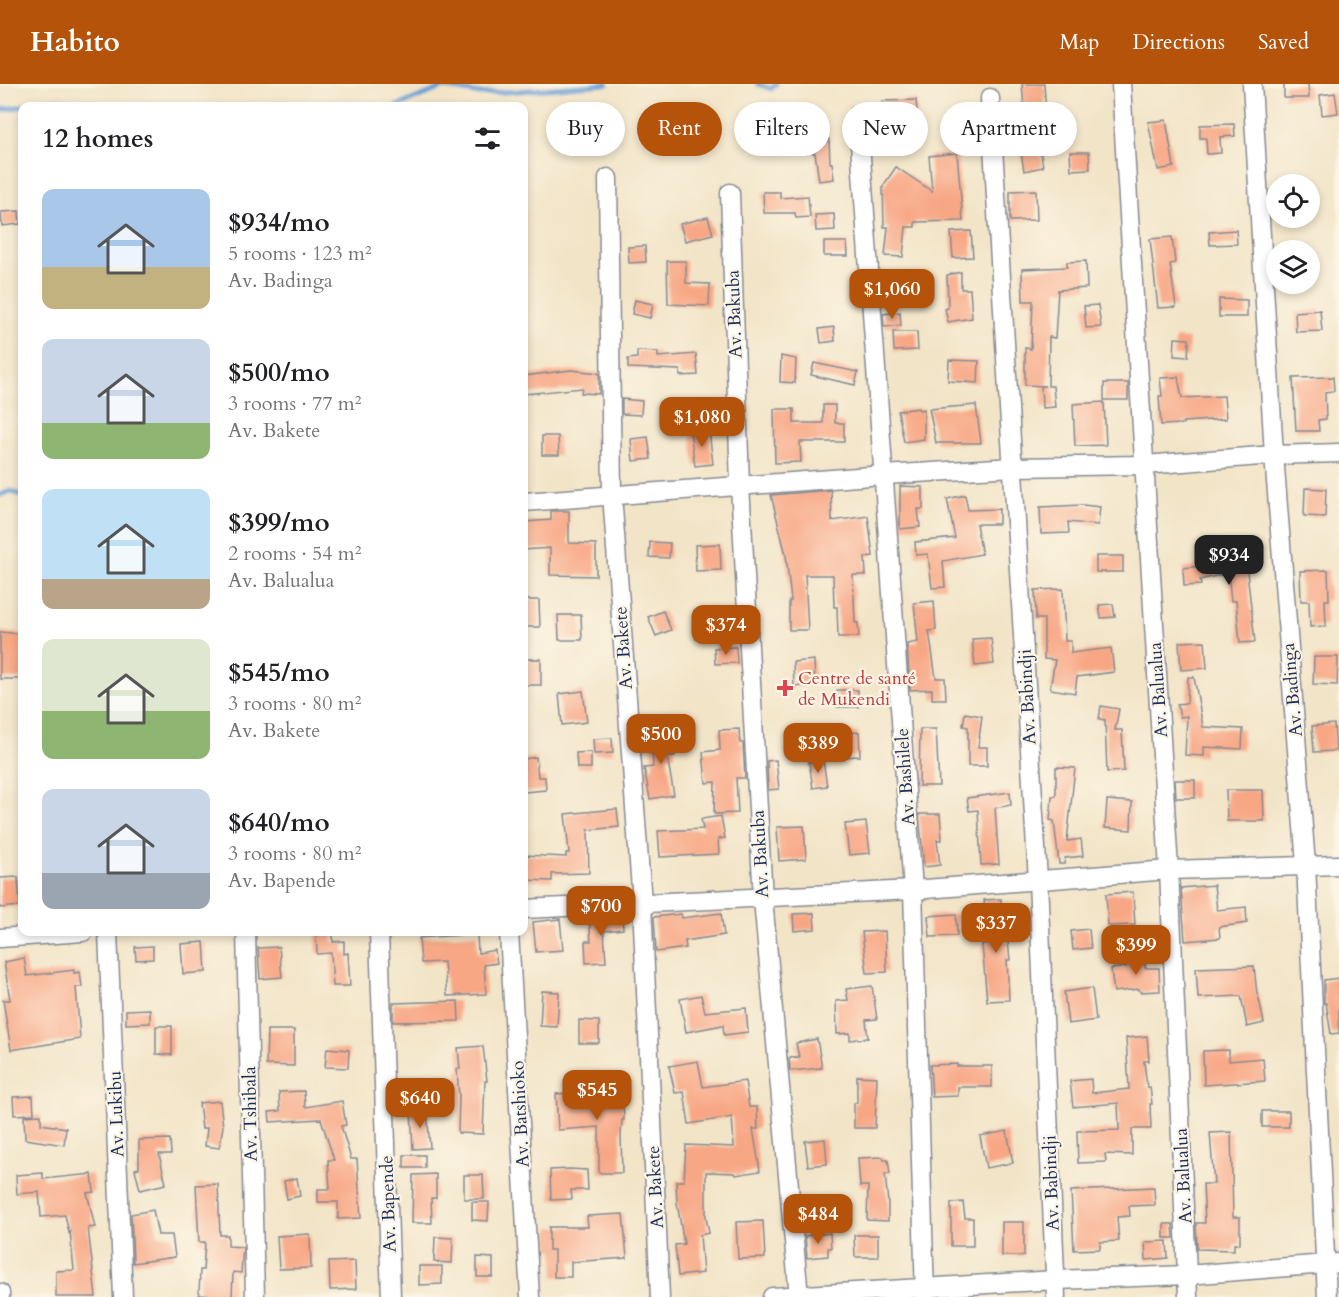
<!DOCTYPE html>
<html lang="en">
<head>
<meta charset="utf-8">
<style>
	:root { --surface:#fff; --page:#f6f6f6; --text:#202124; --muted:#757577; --accent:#b45309 }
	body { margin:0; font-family:Cardo,serif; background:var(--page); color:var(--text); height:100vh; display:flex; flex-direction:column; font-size:22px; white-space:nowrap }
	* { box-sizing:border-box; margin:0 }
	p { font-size:20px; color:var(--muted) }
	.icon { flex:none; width:33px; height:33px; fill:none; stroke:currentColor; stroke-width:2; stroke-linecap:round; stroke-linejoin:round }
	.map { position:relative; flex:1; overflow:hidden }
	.panel { position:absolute; left:18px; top:18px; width:510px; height:834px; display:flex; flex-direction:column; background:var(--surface); border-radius:12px; box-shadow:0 3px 9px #0003 }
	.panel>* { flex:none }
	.guide { position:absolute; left:546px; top:18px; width:570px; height:54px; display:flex; gap:12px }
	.controls { position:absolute; left:1266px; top:90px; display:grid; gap:12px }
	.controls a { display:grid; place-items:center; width:54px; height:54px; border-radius:50%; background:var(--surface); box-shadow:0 3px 9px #0003; font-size:30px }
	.price { position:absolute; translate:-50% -51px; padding:0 14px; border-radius:12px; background:var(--accent); color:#fff; font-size:20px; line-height:39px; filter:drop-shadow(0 2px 3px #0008) }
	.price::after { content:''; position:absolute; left:50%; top:36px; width:18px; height:14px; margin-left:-9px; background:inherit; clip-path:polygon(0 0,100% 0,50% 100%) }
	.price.on { background:#222; color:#fff }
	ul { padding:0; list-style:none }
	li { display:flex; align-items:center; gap:18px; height:150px; padding:0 24px }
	li span { display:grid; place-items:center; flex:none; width:168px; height:120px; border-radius:12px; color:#555 }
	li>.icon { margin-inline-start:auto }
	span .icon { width:72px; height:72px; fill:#fffc; stroke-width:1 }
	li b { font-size:26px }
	h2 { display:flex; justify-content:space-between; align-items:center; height:72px; padding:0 24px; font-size:26px }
	.tag { padding:0 21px; border-radius:27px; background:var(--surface); box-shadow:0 3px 9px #0003; font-size:21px; line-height:54px }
	.tag.on { background:var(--accent); color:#fff }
	header { display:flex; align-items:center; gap:36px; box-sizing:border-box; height:84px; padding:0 30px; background:var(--accent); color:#fff }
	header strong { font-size:28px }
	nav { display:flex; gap:33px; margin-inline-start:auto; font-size:21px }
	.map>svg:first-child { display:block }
</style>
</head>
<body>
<header>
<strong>Habito</strong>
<nav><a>Map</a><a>Directions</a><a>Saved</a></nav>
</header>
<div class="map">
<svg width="1339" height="1213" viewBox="0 0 1339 1213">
	<rect width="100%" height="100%" fill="#fcf5e5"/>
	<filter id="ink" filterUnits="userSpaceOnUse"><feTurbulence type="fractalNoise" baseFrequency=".0167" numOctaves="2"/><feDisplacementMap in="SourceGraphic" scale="12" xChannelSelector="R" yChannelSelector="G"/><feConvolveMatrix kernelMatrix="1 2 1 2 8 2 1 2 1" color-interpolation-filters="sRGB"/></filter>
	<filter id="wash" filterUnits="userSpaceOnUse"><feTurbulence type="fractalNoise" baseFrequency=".008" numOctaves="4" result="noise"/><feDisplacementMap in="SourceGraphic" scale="24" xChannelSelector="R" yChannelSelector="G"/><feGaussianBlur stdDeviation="1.35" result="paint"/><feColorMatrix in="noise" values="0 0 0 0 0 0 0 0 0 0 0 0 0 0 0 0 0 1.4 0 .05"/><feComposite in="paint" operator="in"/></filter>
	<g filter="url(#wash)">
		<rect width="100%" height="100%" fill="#f2e4c7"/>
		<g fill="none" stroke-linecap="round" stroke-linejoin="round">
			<!-- stream -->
			<g stroke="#679ed5" stroke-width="5">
				<path d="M758,0L771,5L776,0"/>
				<path d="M397,22L444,3L480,10L607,0"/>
				<path d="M0,26L57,16L86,22"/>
				<path d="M0,411L11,407L22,412"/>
			</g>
		</g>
		<g id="blocks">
			<!-- building -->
			<g fill="#f8a785">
				<path d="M1022,0H1044L1046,31L1025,33Z"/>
				<path d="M1284,0H1308L1309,14H1284Z"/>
				<path d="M1335,9L1338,29L1322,31L1320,11Z"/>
				<path d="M916,16L918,36H910V41H895V37L883,38L882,17Z"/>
				<path d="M1166,36L1174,83L1158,86L1148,38Z"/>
				<path d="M1234,40L1235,52L1220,53L1221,69L1207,70L1206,54H1200V41Z"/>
				<path d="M829,55L830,79H832L834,95L819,97L815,69H813L812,56Z"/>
				<path d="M1040,64L1043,83L1024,87L1021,68Z"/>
				<path d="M1070,68H1089L1090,85L1071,86Z"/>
				<path d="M957,69L963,137L915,138V143H906L903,173L885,172L888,143H884L883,102L896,83L932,107L929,72Z"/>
				<path d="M1036,106L1037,136L1010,137V107Z"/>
				<path d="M763,108H780V114L808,112L810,133L796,134L795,129H764Z"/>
				<path d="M19,127L20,140L2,142L1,128Z"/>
				<path d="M834,130L835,146L816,147L815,131Z"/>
				<path d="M708,133L713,150L685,157L680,140Z"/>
				<path d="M1236,146L1237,160L1210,161L1209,148Z"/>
				<path d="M971,147L973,173L953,174L951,148Z"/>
				<path d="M1172,153L1175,179L1170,180L1176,223L1158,224L1150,155Z"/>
				<path d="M824,158H847L848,172H824Z"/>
				<path d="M645,162L646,178L629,179L628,163Z"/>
				<path d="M667,177H686V199L710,200L709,222L668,220Z"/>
				<path d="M1086,177L1087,204L1058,206L1055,254L1049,253L1048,302H1053L1055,323L1042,324L1041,303L1045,302L1025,301V264L1031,265L1033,217H1023L1022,185L1067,183V178Z"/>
				<path d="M961,188V205H970L972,234L948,238L945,225L948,224L947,191Z"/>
				<path d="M912,198L916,215L899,219L895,201Z"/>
				<path d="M1219,215L1247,216V233H1219Z"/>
				<path d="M635,216L653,220L650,234L632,230Z"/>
				<path d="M1098,221L1101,243L1086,244L1084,222Z"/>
				<path d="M1320,226L1322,247L1296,248L1295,228Z"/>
				<path d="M900,228L901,241L884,243L883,230Z"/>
				<path d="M834,243L835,257L821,259L819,245Z"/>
				<path d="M893,248H917L918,266L894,267Z"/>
				<path d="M1175,254L1189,255L1188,273L1174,272Z"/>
				<path d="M637,267L658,268V273L696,270L698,291L680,292V286L628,284V275L637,274Z"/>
				<path d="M781,272L796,275L795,299L780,298Z"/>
				<path d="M949,276L979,277L978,299L948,297Z"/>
				<path d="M814,279L858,288L855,301L811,291Z"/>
				<path d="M571,286L599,289V310L581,309L582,304L524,310V292Z"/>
				<path d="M1178,293L1182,314L1224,312L1226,335L1183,338V340L1161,341L1159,312H1162L1160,294Z"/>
				<path d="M1333,293L1334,307L1325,308L1326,335L1318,336L1319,347H1296L1293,294Z"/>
				<rect x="1104" y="299" width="24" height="17"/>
				<path d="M622,315L642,317L641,331L622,330Z"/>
				<path d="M1104,318L1106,361L1075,362L1073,320Z"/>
				<path d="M823,321H835V339H844V358H800L801,378L775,379L774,325H794V339H823Z"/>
				<path d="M976,321L981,359H936L929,325Z"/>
				<path d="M918,324L919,326L924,325V355L904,358L898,327Z"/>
				<path d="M709,346L713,380L695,382L690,348Z"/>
				<path d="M542,352H558L559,371H542Z"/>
				<path d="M648,353L651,375L633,377L631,355Z"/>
				<path d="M900,402L923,403V425H918L920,443L900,445Z"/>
				<path d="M1305,404L1326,405L1325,433L1304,432Z"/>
				<path d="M831,406L832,437L868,432L873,472L865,473L866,491H853L855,539H858L859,553H838L837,523H834L833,491H805L808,546H789V517H791L786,471L771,411Z"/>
				<path d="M965,411L968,426L999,425V440H976L982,470L943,477L945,503L932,504L928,470L916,471L915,458L955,454L947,415Z"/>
				<path d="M1083,421L1100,423L1098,441L1068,438L1069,449L1041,450L1040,423Z"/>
				<path d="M551,427H569V459L596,460V492L550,491V464L524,466V438L551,436Z"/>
				<path d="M650,458L670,459L669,474L649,473Z"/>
				<path d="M720,460L721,486L696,487L695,461Z"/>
				<path d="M1241,463L1247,488L1255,558L1240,559L1236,517H1231L1228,489L1200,496L1201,501L1184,502L1183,484L1218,480L1215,469Z"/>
				<rect x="1096" y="472" width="27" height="16"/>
				<path d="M1328,486L1329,516H1325L1326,542L1310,543L1309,517H1301L1300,487Z"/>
				<path d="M1063,505L1065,557H1071V569L1111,564L1114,588L1077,593L1075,609L1050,605L1055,576L1044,575V535H1036L1035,506Z"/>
				<path d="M524,516H539L540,543H524Z"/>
				<path d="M934,517L936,546L929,547L936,594H945L946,615H932V605L910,606L907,560L918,558L914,519Z"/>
				<path d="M1113,520L1115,533L1101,534L1099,521Z"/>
				<path d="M663,527L671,546L656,552L648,533Z"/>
				<rect x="696" y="527" width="22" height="28"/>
				<path d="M558,531H581L582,556H559Z"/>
				<path d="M0,548L22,550V595H0Z"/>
				<path d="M991,554L994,580L975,582L972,555Z"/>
				<path d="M1205,557L1207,584L1181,586L1179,558Z"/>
				<path d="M736,563L737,579L715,580L714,564Z"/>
				<path d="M1314,573H1338L1337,601L1313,600Z"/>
				<rect x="525" y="575" width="16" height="26"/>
				<path d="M814,576L815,601L794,602L793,578Z"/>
				<path d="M1188,593H1194L1203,643L1243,645L1242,665L1204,663V672L1185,671L1187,632L1180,633L1177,620L1187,619Z"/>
				<rect x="837" y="606" width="21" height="17"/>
				<path d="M583,607L587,638L562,641L559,610Z"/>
				<path d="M1101,622L1119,625L1115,646H1122L1124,687L1107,688L1105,636L1099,635Z"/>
				<path d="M965,629L982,632L978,663H987V682H968V643L963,642Z"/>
				<path d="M1334,640L1336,667L1314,668L1312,642Z"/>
				<path d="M739,645L740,659H743L745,694H736L738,729L714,730L715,698L706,699L703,668L720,666L719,646Z"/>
				<path d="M920,645H936L939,702H919Z"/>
				<path d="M674,647L675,672H667L674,711L650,715L644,684L653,683L651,648Z"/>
				<path d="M859,648L860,672L840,673L839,649Z"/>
				<path d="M612,654L613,669L594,670L593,655Z"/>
				<path d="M591,668V684H577L576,669Z"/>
				<path d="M536,673L538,693H545L546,706L524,708V675Z"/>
				<path d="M776,676L779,705L768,706L767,677Z"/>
				<path d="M823,676L827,702L813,704L809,678Z"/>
				<path d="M1056,683L1075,684L1067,757L1081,755L1083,772L1065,774L1064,780H1059L1054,737L1050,736L1052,712H1056Z"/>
				<path d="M1175,696H1195V714H1176Z"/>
				<path d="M1226,706H1263L1264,737H1227Z"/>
				<path d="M1010,708L1011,721L995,724L999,780L981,781L978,726L969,727L967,714Z"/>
				<path d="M1107,716L1132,718L1131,746L1105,744Z"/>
				<path d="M617,725L619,743L588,746L589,789L552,790V797L524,796V771L566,773V769H569L565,730Z"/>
				<path d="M919,730H940L942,756H937L940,781L924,783Z"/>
				<path d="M721,732L725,754L718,755L719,770L660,773L658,747L703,745L701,735Z"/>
				<path d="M866,738L870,769L849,771L845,740Z"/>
				<path d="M804,742L806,775L779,777L777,743Z"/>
				<path d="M18,793L20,822L0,824V794Z"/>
				<path d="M1214,801L1217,826L1246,823L1247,839L1219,843L1220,854L1185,857L1181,804Z"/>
				<path d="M1133,808L1135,841L1108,842L1106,810Z"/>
				<path d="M1001,815L1004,857H1008L1010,876H1007L1009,916L987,917L982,860L988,859L984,816Z"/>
				<path d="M721,829L724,851L685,857L686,864L656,868L654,833L681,830L682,834Z"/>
				<path d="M814,829L815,845L794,847L793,830Z"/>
				<path d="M956,830L957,852L930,853L928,832Z"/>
				<path d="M622,831L623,845L604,847L606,878L586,879L585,857H591L589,833Z"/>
				<path d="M560,835L563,866L536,868L533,838Z"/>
				<path d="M1089,845L1091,864L1073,866L1071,847Z"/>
				<path d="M885,847L887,888L867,889L862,848Z"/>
				<path d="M333,849V858L344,857V870L348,869L350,902H333L331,869L317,870L316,850Z"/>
				<path d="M477,850L478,869L495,866L497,879L484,881L486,910L447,912L444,878L421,879L419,854Z"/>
				<path d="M204,858L206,888L183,890L181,860Z"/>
				<path d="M153,862V875L136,876L135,863Z"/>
				<path d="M279,863L282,893L260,895L258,864Z"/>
				<path d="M1126,870H1145V884H1159L1160,907L1140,908L1139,905L1114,908L1111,885L1126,883Z"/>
				<path d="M24,874L27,892L74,886V889L80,888L82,903H76L80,955L11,966L3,916H10L4,878Z"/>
				<path d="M1254,882L1257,910H1258L1264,939L1247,943L1241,912L1198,914L1196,884Z"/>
				<path d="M1339,894V949L1331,950L1326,919H1324V896Z"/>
				<path d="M872,902L877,935L866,936L868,954L850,956V949L837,950L836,917L848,916L846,905Z"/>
				<path d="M1092,904L1096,936L1068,940L1064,908Z"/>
				<path d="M542,907L559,908L557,943L540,942Z"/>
				<path d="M701,911L705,928L746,924L748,948L724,951L723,941L686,948L680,915Z"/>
				<path d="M458,917L459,937L393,938V919Z"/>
				<path d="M150,925V939L126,940V926Z"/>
				<path d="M579,936L599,937V959H579Z"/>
				<path d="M156,942H172V971L156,970Z"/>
				<path d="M267,946H294V982L266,981Z"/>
				<path d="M1147,952L1149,977H1144L1147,1003H1150L1152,1020H1150L1151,1045H1132V1071L1105,1070L1106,1078L1078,1079L1077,1047L1119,1046L1118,1019L1073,1023L1070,997L1091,995L1092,1009L1129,1005L1126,954Z"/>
				<path d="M817,955L822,984L790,987L789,974L799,973L796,959Z"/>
				<path d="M483,962L487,997H485L483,1050L458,1049L459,1013L457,985H460L458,964Z"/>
				<path d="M327,964L349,966L348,984L325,983Z"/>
				<path d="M1229,966V977L1263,974L1265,997L1204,1001L1203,967Z"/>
				<path d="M698,977L703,1003L745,997L749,1023H757L758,1045H753L760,1087L736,1091L735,1089L706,1088V1133L709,1149L700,1151L703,1189L678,1192L675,1161L684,1160L677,1119L676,1097H684L686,1061L734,1063L732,1033L689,1040L684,1008L675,1009L669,982Z"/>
				<path d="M957,980V982H992V1003H958V1012L932,1013L930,981Z"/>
				<path d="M857,992L877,993L875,1044H854V1019H857Z"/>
				<path d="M622,1002L624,1036H622L621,1051L622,1089H599V1043L558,1046L556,1010L595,1007V1003Z"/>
				<path d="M304,1007L305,1023L342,1017L346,1041L341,1042L351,1075H357L361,1134L338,1135V1118H318V1105H330L328,1076H334L321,1035L270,1038L269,1028L280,1027L279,1008Z"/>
				<path d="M33,1012L34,1030L14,1031L13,1013Z"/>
				<path d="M220,1017L223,1043L219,1064L205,1062L207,1044L202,1045L199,1019Z"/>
				<path d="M427,1025L430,1064L413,1065L411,1026Z"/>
				<rect x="1262" y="1027" width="27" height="16"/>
				<path d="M41,1031V1040L66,1044L64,1061L25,1055L24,1032Z"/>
				<path d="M1007,1047L1013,1079L986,1084L980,1052Z"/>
				<path d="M1231,1048L1233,1133H1240V1160H1234V1166L1197,1165L1196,1139H1205L1203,1100H1214L1210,1049Z"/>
				<path d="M170,1055L171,1070H159L166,1100L140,1106L135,1085L139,1084V1056Z"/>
				<path d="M825,1055L827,1080L808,1082L805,1057Z"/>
				<rect x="404" y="1071" width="21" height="13"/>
				<path d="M883,1073L884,1076H888L890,1090H885L888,1118V1137L867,1136L868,1102H860L858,1074Z"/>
				<path d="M570,1085L587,1086L588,1106H571L572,1115L551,1116L550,1086Z"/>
				<path d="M43,1089V1095L92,1090L94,1108L87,1109L95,1143L88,1144L96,1213H56V1187L74,1186L70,1148L69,1149L65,1131L41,1133L39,1108L17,1110L16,1091Z"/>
				<path d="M436,1090V1114H431L432,1139H412L413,1091Z"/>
				<path d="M464,1091H483L484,1115H464Z"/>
				<path d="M297,1094L300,1112L287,1115L284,1097Z"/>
				<path d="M218,1100L220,1151H228V1162L243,1163L241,1189L233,1188L232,1213L199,1211L200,1186H203L205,1158H199L196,1101Z"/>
				<path d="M1154,1103L1155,1121L1129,1122L1130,1132L1117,1133L1119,1157L1100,1158V1165L1074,1166L1071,1107Z"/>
				<path d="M472,1118H489L488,1137L472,1136Z"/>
				<path d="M963,1118L965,1134H973V1162H951V1119Z"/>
				<path d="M153,1126L158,1151H172L175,1173L133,1179L131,1130Z"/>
				<path d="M623,1130L627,1174L571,1178V1193H554V1166H549V1143H588L587,1132Z"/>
				<path d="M763,1137L765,1174L738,1175L736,1138Z"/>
				<rect x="1002" y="1138" width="22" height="34"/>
				<path d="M1164,1140H1173L1174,1154H1164Z"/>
				<path d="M830,1149L831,1164H828V1172L807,1174L805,1152Z"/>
				<path d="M310,1150L311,1184L279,1185L277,1152Z"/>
				<path d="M854,1151H878V1173H855Z"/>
				<path d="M435,1153L453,1154L452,1179L434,1178Z"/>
				<path d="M1167,1157L1168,1174L1146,1176L1145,1158Z"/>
				<path d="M477,1173L493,1174V1193H477Z"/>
				<path d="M355,1177L356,1205L330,1206L329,1178Z"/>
				<path d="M419,1182H442V1200L419,1201Z"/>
			</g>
		</g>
	</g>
	<g filter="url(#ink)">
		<use href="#blocks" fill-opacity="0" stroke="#868a92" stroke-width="1.5"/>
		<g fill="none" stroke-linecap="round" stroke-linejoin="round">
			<defs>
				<g id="minor">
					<path d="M1121,0L1169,786L1188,1213"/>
					<path d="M1252,0L1274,371L1306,781L1327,1213"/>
					<path d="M990,14L1038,796L1056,1213"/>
					<path d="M858,31L913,806L925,1213"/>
					<path d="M608,94L612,410L642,819L660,1213"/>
					<path d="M730,109L740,401L763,815L799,1213"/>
					<path d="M524,418L884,391L1013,383L1144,381L1274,371L1339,369"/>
					<path d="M524,825L913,806L1169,786L1339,781"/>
					<path d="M108,848L123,1213"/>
					<path d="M246,848L255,1213"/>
					<path d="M379,848L391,1213"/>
					<path d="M509,848L530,1213"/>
					<path d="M0,854L83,848"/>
					<path d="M0,1209V1213"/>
					<path d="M772,1213L1056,1196L1187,1191L1339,1179"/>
				</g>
			</defs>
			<!-- minor casing -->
			<use href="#minor" stroke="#868a92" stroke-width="21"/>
			<!-- minor -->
			<use href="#minor" stroke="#fff" stroke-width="18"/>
		</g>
	</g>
	<!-- markers -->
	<path fill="#e0444e" stroke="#fcf5e5" stroke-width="2" d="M782 595h6v6h6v6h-6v6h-6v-6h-6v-6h6z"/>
	<g text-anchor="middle" stroke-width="4.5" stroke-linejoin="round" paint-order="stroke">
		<!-- street labels -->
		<g font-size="18" fill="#1b2f5e" stroke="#fcf5e5">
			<text transform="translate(734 230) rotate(-92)" y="6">Av. Bakuba</text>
			<text transform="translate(623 564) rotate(-94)" y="6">Av. Bakete</text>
			<text transform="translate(1158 606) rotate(-94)" y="6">Av. Balualua</text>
			<text transform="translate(1292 606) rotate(-95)" y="6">Av. Badinga</text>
			<text transform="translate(1027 613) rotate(-93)" y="6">Av. Babindji</text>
			<text transform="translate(905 693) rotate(-94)" y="6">Av. Bashilele</text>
			<text transform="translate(760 770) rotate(-93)" y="6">Av. Bakuba</text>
			<text transform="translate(116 1030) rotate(-92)" y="6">Av. Lukibu</text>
			<text transform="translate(250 1030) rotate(-91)" y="6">Av. Tshibala</text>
			<text transform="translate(520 1030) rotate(-93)" y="6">Av. Batshioko</text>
			<text transform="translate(1183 1092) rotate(-93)" y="6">Av. Balualua</text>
			<text transform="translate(1051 1099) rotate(-92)" y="6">Av. Babindji</text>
			<text transform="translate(655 1103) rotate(-93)" y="6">Av. Bakete</text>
			<text transform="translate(388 1120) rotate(-92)" y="6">Av. Bapende</text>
		</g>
		<!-- health labels -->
		<g font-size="18" fill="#be3a42" stroke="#fcf5e5" text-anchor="start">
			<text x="798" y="600">Centre de santé<tspan x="798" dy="21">de Mukendi</tspan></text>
		</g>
	</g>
</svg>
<div class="controls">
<a><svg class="icon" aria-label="locate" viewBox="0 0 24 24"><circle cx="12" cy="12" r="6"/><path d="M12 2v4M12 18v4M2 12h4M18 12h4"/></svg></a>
<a><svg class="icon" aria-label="layers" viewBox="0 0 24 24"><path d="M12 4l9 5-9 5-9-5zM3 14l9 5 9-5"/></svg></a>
</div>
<b class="price" style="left:892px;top:236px">$1,060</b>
<b class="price" style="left:702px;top:364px">$1,080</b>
<b class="price on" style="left:1229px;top:502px">$934</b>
<b class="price" style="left:726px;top:572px">$374</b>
<b class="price" style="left:661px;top:681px">$500</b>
<b class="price" style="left:818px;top:690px">$389</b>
<b class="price" style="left:601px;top:853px">$700</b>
<b class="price" style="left:996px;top:870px">$337</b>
<b class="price" style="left:1136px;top:892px">$399</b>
<b class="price" style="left:597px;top:1037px">$545</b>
<b class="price" style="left:420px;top:1045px">$640</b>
<b class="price" style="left:818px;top:1161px">$484</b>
<div class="guide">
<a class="tag">Buy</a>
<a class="tag on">Rent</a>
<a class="tag">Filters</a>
<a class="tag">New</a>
<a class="tag">Apartment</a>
</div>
<section class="panel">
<h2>12 homes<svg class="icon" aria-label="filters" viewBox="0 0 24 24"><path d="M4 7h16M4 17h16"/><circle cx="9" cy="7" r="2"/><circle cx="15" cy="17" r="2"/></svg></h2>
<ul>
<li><span style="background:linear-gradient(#a9c7e8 65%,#c2b280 0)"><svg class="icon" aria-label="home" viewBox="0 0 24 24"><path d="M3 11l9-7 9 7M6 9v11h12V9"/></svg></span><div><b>$934/mo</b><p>5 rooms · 123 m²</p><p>Av. Badinga</p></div></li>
<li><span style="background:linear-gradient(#c9d6e8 70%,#8fb573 0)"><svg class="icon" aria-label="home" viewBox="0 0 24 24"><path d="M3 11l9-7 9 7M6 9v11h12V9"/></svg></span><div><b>$500/mo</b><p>3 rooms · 77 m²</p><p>Av. Bakete</p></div></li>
<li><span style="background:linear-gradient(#bfe0f5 75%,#b9a48a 0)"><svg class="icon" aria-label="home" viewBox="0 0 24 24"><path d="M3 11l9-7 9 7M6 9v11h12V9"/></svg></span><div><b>$399/mo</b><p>2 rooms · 54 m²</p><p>Av. Balualua</p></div></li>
<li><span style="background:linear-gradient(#dfe7d0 60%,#8fb573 0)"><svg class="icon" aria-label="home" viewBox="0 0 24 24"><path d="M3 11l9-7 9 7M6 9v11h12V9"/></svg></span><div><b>$545/mo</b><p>3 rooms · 80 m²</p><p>Av. Bakete</p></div></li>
<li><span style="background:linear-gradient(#c9d6e8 70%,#9aa5b1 0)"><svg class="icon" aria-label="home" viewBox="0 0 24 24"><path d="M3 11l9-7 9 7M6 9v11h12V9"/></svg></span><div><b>$640/mo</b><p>3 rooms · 80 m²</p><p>Av. Bapende</p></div></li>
</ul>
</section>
</div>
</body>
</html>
